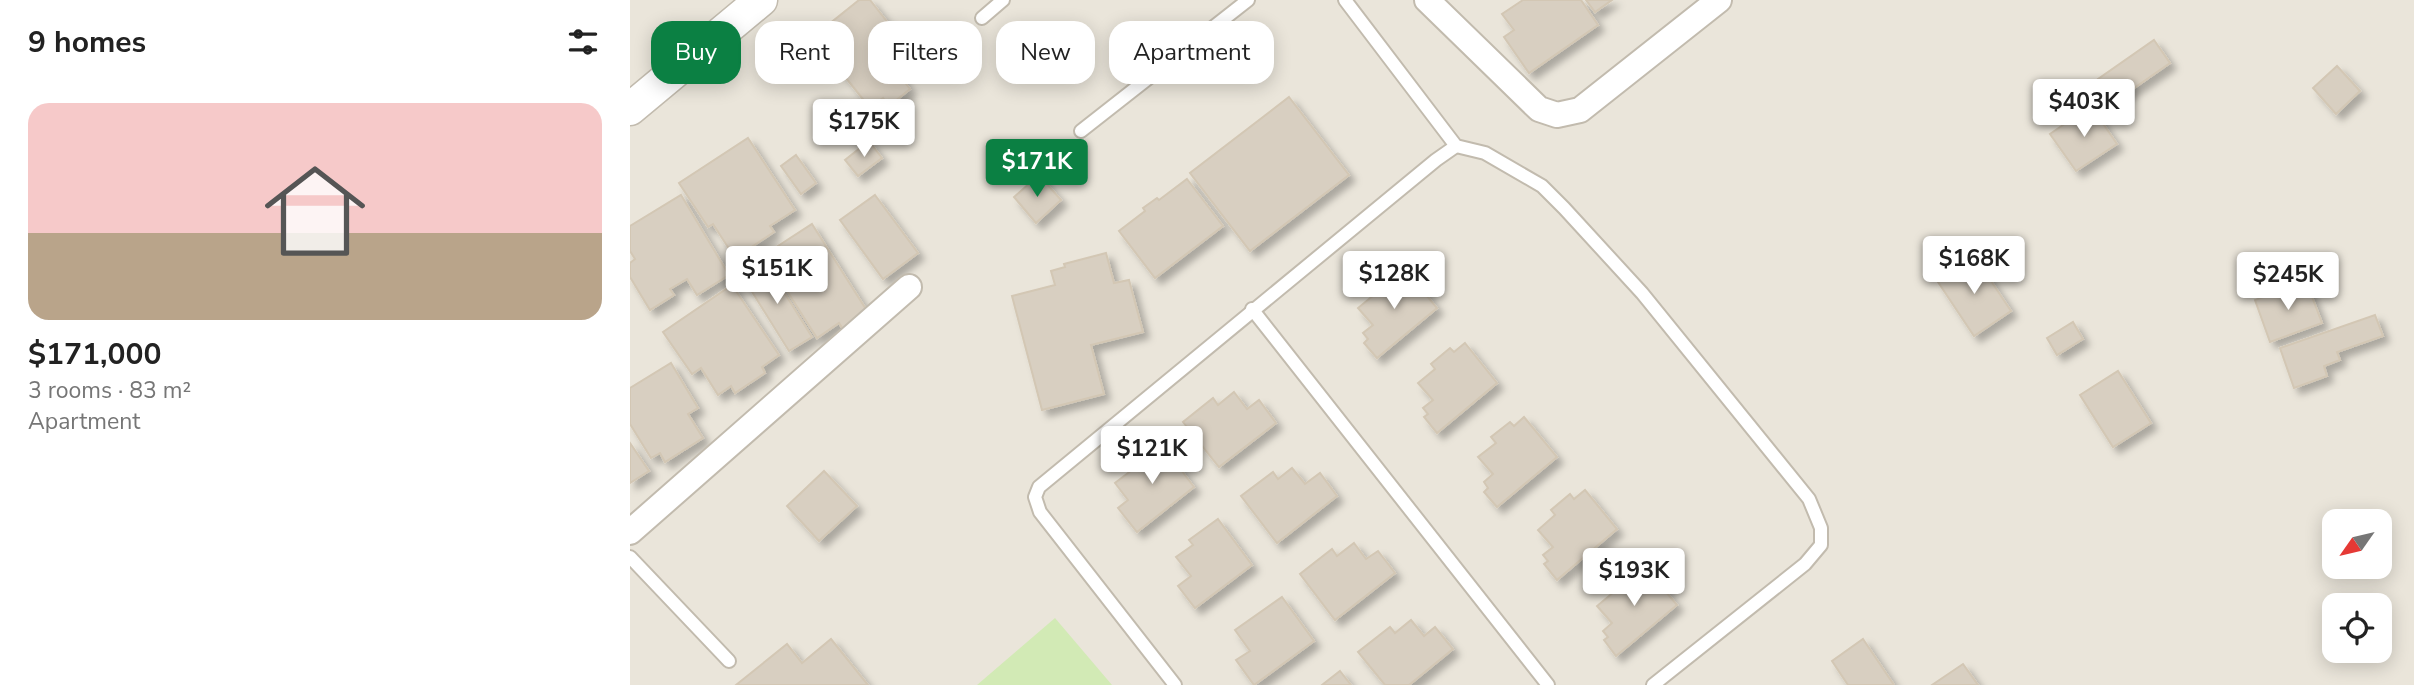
<!DOCTYPE html>
<html lang="en">
<head>
<meta charset="utf-8">
<style>
	:root { --surface:#fff; --page:#f6f6f6; --text:#222; --muted:#767676; --accent:#0b8043 }
	body { margin:0; font-family:"Nunito Sans",sans-serif; background:var(--page); color:var(--text); height:100vh; display:flex; flex-direction:column; font-size:26px; white-space:nowrap }
	* { box-sizing:border-box; margin:0 }
	p { font-size:23px; color:var(--muted) }
	.icon { flex:none; width:38px; height:38px; fill:none; stroke:currentColor; stroke-width:2; stroke-linecap:round; stroke-linejoin:round }
	.map { position:relative; flex:1; overflow:hidden }
	.panel { display:flex; flex-direction:column; background:var(--surface); width:630px }
	.panel>* { flex:none }
	.guide { position:absolute; left:21px; top:21px; width:665px; height:63px; display:flex; gap:14px }
	.needle { width:46px; rotate:236deg }
	.buttons { position:absolute; left:1692px; top:509px; display:grid; gap:14px }
	.buttons a { display:grid; place-items:center; width:70px; height:70px; border-radius:14px; background:var(--surface); box-shadow:0 4px 18px #0003; font-size:35px }
	.price { position:absolute; translate:-50% -60px; padding:0 16px; border-radius:7px; background:#fff; color:#222; font-size:23px; line-height:46px; filter:drop-shadow(0 2px 4px #0008) }
	.price::after { content:''; position:absolute; left:50%; top:42px; width:21px; height:16px; margin-left:-10px; background:inherit; clip-path:polygon(0 0,100% 0,50% 100%) }
	.price.current { background:var(--accent); color:#fff }
	ul { padding:0; list-style:none }
	li { display:grid; align-content:center; gap:14px; height:371px; padding:0 28px }
	li span { display:grid; place-items:center; height:217px; border-radius:21px; color:#555 }
	li>.icon { margin-inline-start:auto }
	span .icon { width:126px; height:126px; fill:#fffc; stroke-width:1 }
	li b { font-size:30px }
	h2 { display:flex; justify-content:space-between; align-items:center; height:84px; padding:0 28px; font-size:30px }
	.pill { padding:0 24px; border-radius:21px; background:var(--surface); box-shadow:0 4px 18px #0003; font-size:24px; line-height:63px }
	.pill.current { background:var(--accent); color:#fff }
	main { display:flex; flex:1; min-height:0 }
	.map>svg:first-child { display:block }
</style>
</head>
<body>
<main>
<section class="panel">
<h2>9 homes<svg class="icon" aria-label="filters" viewBox="0 0 24 24"><path d="M4 7h16M4 17h16"/><circle cx="9" cy="7" r="2"/><circle cx="15" cy="17" r="2"/></svg></h2>
<ul>
<li><span style="background:linear-gradient(#f6c9c9 60%,#b9a48a 0)"><svg class="icon" aria-label="home" viewBox="0 0 24 24"><path d="M3 11l9-7 9 7M6 9v11h12V9"/></svg></span><div><b>$171,000</b><p>3 rooms · 83 m²</p><p>Apartment</p></div></li>
</ul>
</section>
<div class="map">
<svg width="1784" height="685" viewBox="0 0 1784 685">
	<defs>
		<filter id="shadow"><feDropShadow dx="6" dy="6" stdDeviation="3.5" flood-color="#0004"/></filter>
	</defs>
	<rect width="100%" height="100%" fill="#f6f3ec"/>
	<!-- residential -->
	<path fill="#eae5da" fill-rule="evenodd" d="M0,0H1784V685H0ZM1704,522H1750V567H1704ZM1704,606H1750V651H1704Z"/>
	<!-- green -->
	<path fill="#d2eab5" d="M425,618L482,685H347Z"/>
	<!-- building -->
	<g fill="#d8cfc1" stroke="#d3c7b4" stroke-width="2" filter="url(#shadow)">
		<path d="M229,0H240L288,61L270,76L280,89L259,106L253,98L240,108L183,37Z"/>
		<path d="M893,0H951L968,25L899,73L874,37L884,30L872,14Z"/>
		<path d="M956,0H982L965,12Z"/>
		<path d="M1524,40L1540,63L1484,102L1468,79Z"/>
		<path d="M1707,66L1730,91L1706,114L1683,88Z"/>
		<path d="M659,97L719,175L620,251L560,173Z"/>
		<path d="M1461,106L1487,144L1446,171L1420,134Z"/>
		<path d="M118,138L165,210L140,226L144,232L105,258L83,224L78,227L49,183Z"/>
		<path d="M239,141L252,158L228,176L215,160Z"/>
		<path d="M166,155L186,183L171,194L151,166Z"/>
		<path d="M409,175L431,200L406,223L384,197Z"/>
		<path d="M557,179L593,226L525,278L489,231L515,211L513,208L527,198L529,200Z"/>
		<path d="M51,195L99,275L67,295L57,279L40,289L44,295L20,310L0,277V263L5,259L0,251V226Z"/>
		<path d="M245,195L288,253L253,279L210,220Z"/>
		<path d="M182,224L239,314L214,331L209,323L187,338L134,255Z"/>
		<path d="M476,253L484,283L499,280L513,332L461,345L474,394L412,410L382,296L425,285L421,271L435,267L434,264Z"/>
		<path d="M1345,257L1381,311L1344,336L1308,282Z"/>
		<path d="M134,260L182,337L159,351L111,274Z"/>
		<path d="M774,268L807,308L747,358L734,343L738,339L733,333L743,325L728,308L745,294L741,288L760,273L764,277Z"/>
		<path d="M1676,281L1692,323L1640,342L1625,300Z"/>
		<path d="M102,285L149,355L132,367L135,373L105,393L101,386L88,395L71,368L62,374L33,332Z"/>
		<path d="M1745,315L1753,336L1707,352L1710,360L1694,366L1697,376L1664,388L1650,348Z"/>
		<path d="M1443,322L1453,339L1427,355L1417,338Z"/>
		<path d="M835,343L867,383L807,433L794,417L798,414L793,408L803,400L788,383L805,369L801,364L820,348L824,352Z"/>
		<path d="M41,363L68,408L58,414L73,438L35,462L30,453L21,458L0,424V388Z"/>
		<path d="M1488,371L1521,423L1483,447L1450,395Z"/>
		<path d="M604,392L617,409L629,400L646,423L589,467L553,422L583,398L588,405Z"/>
		<path d="M894,417L927,457L867,507L854,492L858,488L854,482L863,474L848,457L866,443L861,437L880,422L884,426Z"/>
		<path d="M529,441L564,487L507,532L488,508L498,500L485,483L502,470L499,465Z"/>
		<path d="M0,443L19,471L0,483Z"/>
		<path d="M662,468L675,484L690,473L707,496L647,543L611,496L643,472L648,479Z"/>
		<path d="M194,471L227,506L189,541L157,506Z"/>
		<path d="M955,490L987,529L927,580L914,564L918,561L913,555L923,547L908,530L925,515L921,510L940,494L944,499Z"/>
		<path d="M588,519L622,565L565,608L548,586L561,576L546,557L563,545L559,540Z"/>
		<path d="M724,543L736,559L748,551L765,573L705,620L670,574L702,549L707,556Z"/>
		<path d="M1014,566L1047,605L986,656L974,640L978,637L973,631L982,623L967,606L985,591L981,586L1000,570L1003,575Z"/>
		<path d="M652,597L684,641L624,685L606,660L620,651L605,630Z"/>
		<path d="M781,620L794,636L805,627L823,649L779,685H755L728,652L760,627L765,633Z"/>
		<path d="M201,639L238,685H106L157,644L172,663Z"/>
		<path d="M1233,639L1264,685H1218L1202,661Z"/>
		<path d="M1333,664L1348,685H1302Z"/>
		<path d="M710,671L721,685H692Z"/>
	</g>
	<g fill="none" stroke-linecap="round" stroke-linejoin="round">
		<defs>
			<g id="service">
				<path d="M715,0L826,146L855,153L912,186L934,208L1012,293L1179,499L1191,528V545L1175,564L1023,685"/>
				<path d="M352,18L373,0"/>
				<path d="M451,131L618,0"/>
				<path d="M622,309L918,685"/>
				<path d="M0,557L99,661"/>
				<path d="M545,685L410,512L405,497L409,487L806,160L826,146"/>
			</g>
			<g id="minor">
				<path d="M797,0L909,109L927,115L950,110L1089,0"/>
				<path d="M0,532L279,287"/>
			</g>
			<path id="tertiary" d="M0,109L131,0"/>
		</defs>
		<!-- service casing -->
		<use href="#service" stroke="#c2bbae" stroke-width="16"/>
		<!-- minor casing -->
		<use href="#minor" stroke="#c2bbae" stroke-width="28"/>
		<!-- tertiary casing -->
		<use href="#tertiary" stroke="#c2bbae" stroke-width="35"/>
		<!-- service -->
		<use href="#service" stroke="#fff" stroke-width="12"/>
		<!-- minor -->
		<use href="#minor" stroke="#fff" stroke-width="24"/>
		<!-- tertiary -->
		<use href="#tertiary" stroke="#fff" stroke-width="32"/>
	</g>
</svg>
<div class="buttons">
<a><svg class="needle" viewBox="-14 -14 28 28"><path d="M0-13l5 13h-10z" fill="#e53935"/><path d="M0 13l5-13h-10z" fill="#767676"/></svg></a>
<a><svg class="icon" aria-label="locate" viewBox="0 0 24 24"><circle cx="12" cy="12" r="6"/><path d="M12 2v4M12 18v4M2 12h4M18 12h4"/></svg></a>
</div>
<b class="price" style="left:1454px;top:139px">$403K</b>
<b class="price" style="left:234px;top:159px">$175K</b>
<b class="price current" style="left:407px;top:199px">$171K</b>
<b class="price" style="left:1344px;top:296px">$168K</b>
<b class="price" style="left:147px;top:306px">$151K</b>
<b class="price" style="left:764px;top:311px">$128K</b>
<b class="price" style="left:1658px;top:312px">$245K</b>
<b class="price" style="left:522px;top:486px">$121K</b>
<b class="price" style="left:1004px;top:608px">$193K</b>
<div class="guide">
<a class="pill current">Buy</a>
<a class="pill">Rent</a>
<a class="pill">Filters</a>
<a class="pill">New</a>
<a class="pill">Apartment</a>
</div>
</div>
</main>
</body>
</html>
